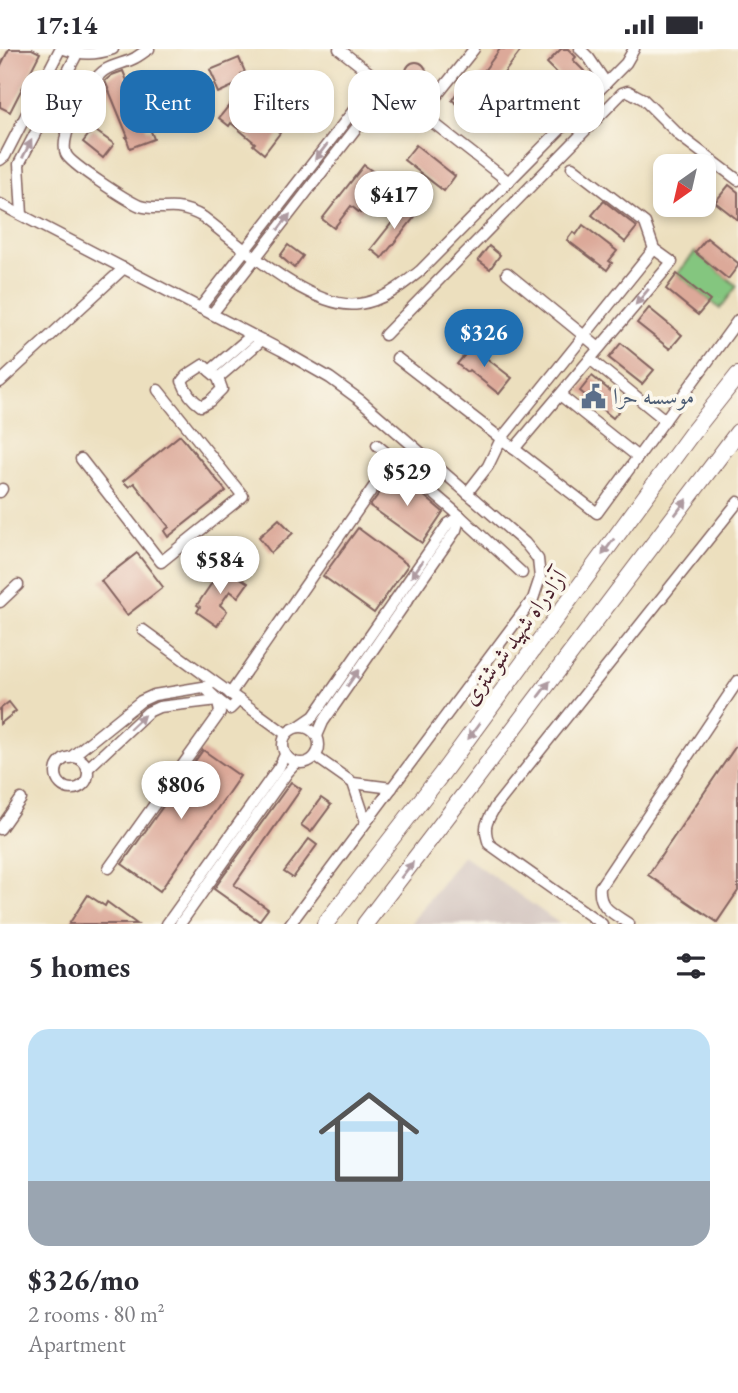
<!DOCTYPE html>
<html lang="en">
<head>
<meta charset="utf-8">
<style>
	:root { --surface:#fff; --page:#f2f2f3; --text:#2b2b33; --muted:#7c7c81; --accent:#1f6fb2 }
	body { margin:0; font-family:"EB Garamond",Amiri,serif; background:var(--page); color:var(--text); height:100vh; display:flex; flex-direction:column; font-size:26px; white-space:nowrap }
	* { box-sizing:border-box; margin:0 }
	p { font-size:23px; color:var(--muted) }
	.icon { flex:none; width:38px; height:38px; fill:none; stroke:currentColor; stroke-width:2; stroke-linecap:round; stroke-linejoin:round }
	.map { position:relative; height:875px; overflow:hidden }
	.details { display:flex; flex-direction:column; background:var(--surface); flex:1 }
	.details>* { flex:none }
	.top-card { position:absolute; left:21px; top:21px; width:696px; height:63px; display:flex; gap:14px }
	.needle { width:46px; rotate:214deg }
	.tools { position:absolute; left:653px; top:105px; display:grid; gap:14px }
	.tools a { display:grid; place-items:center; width:63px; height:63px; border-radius:14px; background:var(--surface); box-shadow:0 4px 10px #0003; font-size:35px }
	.price { position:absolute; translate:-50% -60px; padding:0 16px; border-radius:24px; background:#fff; color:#222; font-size:23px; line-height:46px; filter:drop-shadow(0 2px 4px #0008) }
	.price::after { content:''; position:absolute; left:50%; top:42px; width:21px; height:16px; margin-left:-10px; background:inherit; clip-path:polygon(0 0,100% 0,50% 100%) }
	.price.active { background:var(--accent); color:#fff }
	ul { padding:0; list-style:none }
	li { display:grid; align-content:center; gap:14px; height:371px; padding:0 28px }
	li span { display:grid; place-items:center; height:217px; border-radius:21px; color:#555 }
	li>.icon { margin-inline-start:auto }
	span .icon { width:126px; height:126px; fill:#fffc; stroke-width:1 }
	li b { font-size:30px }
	h2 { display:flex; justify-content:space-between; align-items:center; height:84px; padding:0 28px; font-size:30px }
	.tag { padding:0 24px; border-radius:21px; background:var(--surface); box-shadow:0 4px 10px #0003; font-size:24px; line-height:63px }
	.tag.active { background:var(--accent); color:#fff }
	.status { display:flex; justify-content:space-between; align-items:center; height:49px; padding:0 35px; background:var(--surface); direction:ltr }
	.status svg { height:19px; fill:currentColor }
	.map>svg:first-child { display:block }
</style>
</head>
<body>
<div class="status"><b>17:14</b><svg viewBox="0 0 49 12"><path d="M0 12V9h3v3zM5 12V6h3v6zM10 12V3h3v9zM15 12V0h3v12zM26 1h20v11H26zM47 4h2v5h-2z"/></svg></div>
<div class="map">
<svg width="738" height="875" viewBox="0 0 738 875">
	<rect width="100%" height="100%" fill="#fbf7ec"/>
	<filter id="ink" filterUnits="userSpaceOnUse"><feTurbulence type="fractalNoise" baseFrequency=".0143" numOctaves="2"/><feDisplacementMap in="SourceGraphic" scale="14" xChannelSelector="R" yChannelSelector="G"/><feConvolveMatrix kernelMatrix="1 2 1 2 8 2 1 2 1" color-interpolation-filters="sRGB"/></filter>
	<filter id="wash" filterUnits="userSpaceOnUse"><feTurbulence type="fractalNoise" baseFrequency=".00686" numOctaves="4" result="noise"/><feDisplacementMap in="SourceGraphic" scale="28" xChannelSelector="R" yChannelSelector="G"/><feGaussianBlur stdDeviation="1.57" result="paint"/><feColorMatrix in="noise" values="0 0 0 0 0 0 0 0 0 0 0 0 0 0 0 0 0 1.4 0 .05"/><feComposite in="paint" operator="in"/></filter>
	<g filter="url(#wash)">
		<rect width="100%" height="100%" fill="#ecdfbe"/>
		<!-- industrial -->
		<path fill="#cfc0bb" d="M463,806L560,875H410Z"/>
		<!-- green -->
		<path fill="#84c67f" stroke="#677255" stroke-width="2" d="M695,203L737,237L720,260L677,225Z"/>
		<g id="blocks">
			<!-- building -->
			<g fill="#dca999">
				<path d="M9,0H32L40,4L10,63L0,58V18Z"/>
				<path d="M500,0H522L490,43L476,33Z"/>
				<path d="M561,0H568L576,8L573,11L586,24L571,38L547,14Z"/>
				<path d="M239,9L245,23L241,25L244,32L218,44L214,35L216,34L210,21Z"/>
				<circle cx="416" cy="23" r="10"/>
				<path d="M123,22L147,81L150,80L154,90L130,99L126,88H128L105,32L112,26Z"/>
				<path d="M456,45L483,65L478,71L452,51Z"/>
				<path d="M235,49L280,84L264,105L253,96L255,94L231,74L229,77L219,69Z"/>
				<path d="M93,80L114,95L103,109L83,93Z"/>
				<path d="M416,96L455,127L444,142L404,111Z"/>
				<path d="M364,116L376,125L360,145L369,152L360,164L351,157L334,179L322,170Z"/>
				<path d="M729,136L738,143V171L715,153Z"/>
				<path d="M604,152L637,178L625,193L592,166Z"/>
				<path d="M406,156L417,165L382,209L371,200Z"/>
				<path d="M583,176L617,202L609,212L612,214L607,221L567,191L573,183L576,186Z"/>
				<path d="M707,189L738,214V217L728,230L695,203Z"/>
				<path d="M288,196L303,207L294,219L280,207Z"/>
				<path d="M489,197L500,206L490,220L478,211Z"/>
				<path d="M677,225L710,252L698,266L666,240Z"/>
				<path d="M649,259L682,286L670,300L637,274Z"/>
				<path d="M621,294L654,321L642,335L609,309Z"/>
				<path d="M474,295L483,303L481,305L512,329L499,345L469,321L467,323L457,315Z"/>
				<path d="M592,327L625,354L613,369L580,342Z"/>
				<path d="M180,386L226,442L168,488L164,482L169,478L134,434L129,438L123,432Z"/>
				<path d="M395,422L443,463L422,494L370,457Z"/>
				<path d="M279,470L293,484L271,504L259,488Z"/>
				<path d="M358,479L408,516L374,564L323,527Z"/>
				<path d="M137,504L163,538L127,566L101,532Z"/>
				<path d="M228,521L248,534L238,548L230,542L220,556L227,562L217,577L197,563L200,558L197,556L220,522L225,525Z"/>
				<path d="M9,653L16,662L0,675V660Z"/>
				<path d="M738,694V842L717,873L648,826Z"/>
				<path d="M203,701L240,727L160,842L122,815Z"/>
				<path d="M291,733L301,740L234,836L268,860L259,872L214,840Z"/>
				<path d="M321,749L331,756L311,783L301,776Z"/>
				<path d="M309,790L317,796L293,829L284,823Z"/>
				<path d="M88,846L105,857L107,853L137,875H69Z"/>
			</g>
		</g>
	</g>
	<g filter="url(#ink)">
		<use href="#blocks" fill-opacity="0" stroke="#83625e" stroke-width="2"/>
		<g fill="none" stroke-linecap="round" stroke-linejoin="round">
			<defs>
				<g id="minor">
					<path d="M64,0C82,6 95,6 113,0"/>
					<path d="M149,0C144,3 140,6 135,9C126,14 114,15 105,21C89,31 58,87 66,105C70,115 128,152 140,157C152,161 165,158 177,159C187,160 194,163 203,168C239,195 312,262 359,255C383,252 401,237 420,222L626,14L634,0"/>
					<path d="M339,0L509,133"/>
					<path d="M580,0L589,9L606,34"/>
					<path d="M422,65L474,0"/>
					<path d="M0,111L5,107L60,0"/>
					<path d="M0,155L281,301L330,329L360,351L525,494L538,510L540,529L533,550L290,875"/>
					<path d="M22,166L19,115L77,5"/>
					<path d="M507,224L599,299"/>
					<path d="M200,259L378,30"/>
					<path d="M212,265L388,38"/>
					<path d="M385,286L622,44L628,42L643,50L680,87L738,131"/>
					<path d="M397,309L597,464L738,271"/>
					<path d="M590,310L665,371"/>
					<path d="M203,316L218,329L222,340L210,352L201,357C192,351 186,343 182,332L186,327Z"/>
					<path d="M210,322L252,286"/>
					<path d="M218,329L262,291"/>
					<path d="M0,333L124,219"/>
					<path d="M560,346L638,408"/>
					<path d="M377,396L460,467L522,524"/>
					<path d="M514,400L672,213L654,200L645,174L572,118"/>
					<path d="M81,410L161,513L243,447L158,341"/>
					<path d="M0,443L2,440"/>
					<path d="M467,444L488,417L501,390L654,200"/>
					<path d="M0,553L18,536"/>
					<path d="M143,581L286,685"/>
					<path d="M230,645L393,410"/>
					<circle cx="301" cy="696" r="18"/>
					<path d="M298,678L314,667L448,475L460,467"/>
					<path d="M317,687L323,673L456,481L460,467"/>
					<path d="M316,708L353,734L392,739"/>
					<circle cx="72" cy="724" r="16"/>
					<path d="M70,709L141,652L154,646L209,637"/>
					<path d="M87,720L148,663L159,658L218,651L230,660L239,651"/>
					<path d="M353,734L366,773"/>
					<path d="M0,780L21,750"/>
					<path d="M109,819L220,664L218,651L205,639"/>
					<path d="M167,875L279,718L285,706"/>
					<path d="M180,875L287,724L296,714"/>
					<path d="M602,875L489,795C483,778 486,774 495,758L738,453"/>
					<path d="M629,875C613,864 598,859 600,838L738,632"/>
				</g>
				<g id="highway">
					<path d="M325,875L440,727L692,384L738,326"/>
					<path d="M365,875L466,743L738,383"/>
				</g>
			</defs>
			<!-- minor casing -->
			<use href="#minor" stroke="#83625e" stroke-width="13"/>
			<!-- highway casing -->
			<use href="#highway" stroke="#83625e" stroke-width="18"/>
			<!-- minor -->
			<use href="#minor" stroke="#fff" stroke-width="10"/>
			<!-- highway -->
			<use href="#highway" stroke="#fff" stroke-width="16"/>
		</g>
		<!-- one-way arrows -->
		<defs><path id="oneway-solid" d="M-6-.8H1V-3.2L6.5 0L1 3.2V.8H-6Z" transform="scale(1.75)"/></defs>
		<g fill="#ae9aa0">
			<use href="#oneway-solid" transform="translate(27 100) rotate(-63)"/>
			<use href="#oneway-solid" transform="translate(321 103) rotate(128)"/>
			<use href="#oneway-solid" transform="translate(284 173) rotate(-52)"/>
			<use href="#oneway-solid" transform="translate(642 248) rotate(130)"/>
			<use href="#oneway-solid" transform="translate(681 458) rotate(-53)"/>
			<use href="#oneway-solid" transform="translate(608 498) rotate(126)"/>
			<use href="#oneway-solid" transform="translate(417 520) rotate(125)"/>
			<use href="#oneway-solid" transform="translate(353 629) rotate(-55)"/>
			<use href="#oneway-solid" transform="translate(544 640) rotate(-53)"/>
			<use href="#oneway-solid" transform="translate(137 673) rotate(-43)"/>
			<use href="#oneway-solid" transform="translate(474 682) rotate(126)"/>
			<use href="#oneway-solid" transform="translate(407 821) rotate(-52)"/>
		</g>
	</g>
	<!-- icons -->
	<defs>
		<symbol id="civic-bare" viewBox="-9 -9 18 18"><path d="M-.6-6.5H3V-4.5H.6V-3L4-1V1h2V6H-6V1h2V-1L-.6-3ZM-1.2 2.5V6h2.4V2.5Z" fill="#5c6f8a" stroke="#fbf7ec" stroke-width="2.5" paint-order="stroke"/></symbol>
	</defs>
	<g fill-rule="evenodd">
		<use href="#civic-bare" x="576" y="330" width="35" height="35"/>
	</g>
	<g text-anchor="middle" stroke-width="7" stroke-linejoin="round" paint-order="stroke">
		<!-- service labels -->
		<g font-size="23" fill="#4e5e75" stroke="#fbf7ec" text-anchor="start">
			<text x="613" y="355">موسسه حرا</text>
		</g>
		<!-- street labels -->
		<g font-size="23" fill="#4a1f2b" stroke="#fbf7ec">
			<text transform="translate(514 588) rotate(-54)" y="8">آزادراه شهید شوشتری</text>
		</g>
	</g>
</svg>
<div class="tools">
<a><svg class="needle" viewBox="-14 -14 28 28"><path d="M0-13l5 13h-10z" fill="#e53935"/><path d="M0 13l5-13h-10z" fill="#7c7c81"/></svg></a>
</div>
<b class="price" style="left:394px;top:182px">$417</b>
<b class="price active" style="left:484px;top:320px">$326</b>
<b class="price" style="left:407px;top:459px">$529</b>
<b class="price" style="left:220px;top:547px">$584</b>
<b class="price" style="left:181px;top:772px">$806</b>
<div class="top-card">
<a class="tag">Buy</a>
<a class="tag active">Rent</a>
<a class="tag">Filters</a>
<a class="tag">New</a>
<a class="tag">Apartment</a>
</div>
</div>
<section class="details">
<h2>5 homes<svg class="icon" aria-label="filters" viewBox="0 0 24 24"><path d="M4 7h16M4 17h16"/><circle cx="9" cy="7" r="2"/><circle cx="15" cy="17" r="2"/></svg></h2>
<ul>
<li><span style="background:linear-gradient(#bfe0f5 70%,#9aa5b1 0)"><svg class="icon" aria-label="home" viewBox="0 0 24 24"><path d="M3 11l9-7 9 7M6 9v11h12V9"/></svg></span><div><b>$326/mo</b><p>2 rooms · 80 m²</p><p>Apartment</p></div></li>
</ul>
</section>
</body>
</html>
